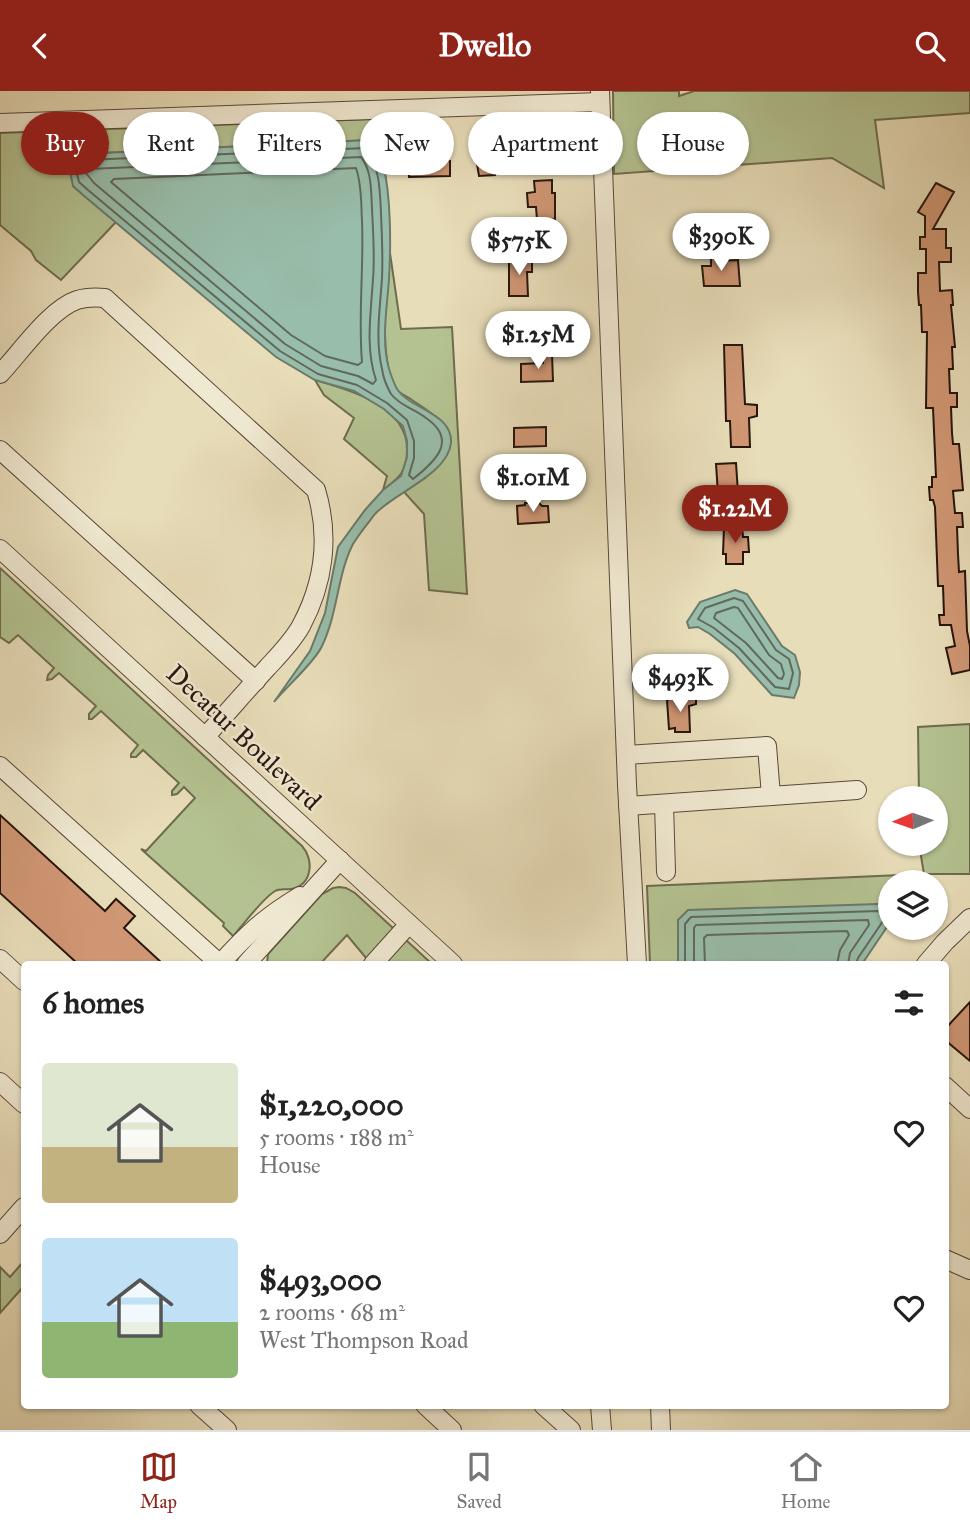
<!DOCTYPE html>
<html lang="en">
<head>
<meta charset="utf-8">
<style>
	:root { --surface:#fff; --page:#f6f6f6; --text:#222; --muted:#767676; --line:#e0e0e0; --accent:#8f2418 }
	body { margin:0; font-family:"IM FELL Great Primer",serif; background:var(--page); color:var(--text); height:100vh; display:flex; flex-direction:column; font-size:26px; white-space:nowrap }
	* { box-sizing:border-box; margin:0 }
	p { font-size:23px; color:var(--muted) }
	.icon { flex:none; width:38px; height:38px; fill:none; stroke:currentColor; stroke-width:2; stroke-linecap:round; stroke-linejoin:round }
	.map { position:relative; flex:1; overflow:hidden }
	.panel { position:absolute; left:21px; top:870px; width:928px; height:448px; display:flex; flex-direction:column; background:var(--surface); border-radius:7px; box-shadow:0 2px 5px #0004 }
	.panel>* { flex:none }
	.banner { position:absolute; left:21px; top:21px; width:929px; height:63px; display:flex; gap:14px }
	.needle { width:46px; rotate:268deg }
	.buttons { position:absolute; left:878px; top:695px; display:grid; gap:14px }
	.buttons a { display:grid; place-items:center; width:70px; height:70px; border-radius:50%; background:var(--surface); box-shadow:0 2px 5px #0004; font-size:35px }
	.price { position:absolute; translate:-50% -60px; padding:0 16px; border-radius:24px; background:#fff; color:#222; font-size:23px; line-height:46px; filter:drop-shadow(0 2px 4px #0008) }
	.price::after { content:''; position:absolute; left:50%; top:42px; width:21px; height:16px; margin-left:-10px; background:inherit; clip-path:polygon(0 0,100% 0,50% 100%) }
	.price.on { background:var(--accent); color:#fff }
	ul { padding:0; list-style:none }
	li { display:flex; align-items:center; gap:21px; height:175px; padding:0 21px }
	li span { display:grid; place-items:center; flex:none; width:196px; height:140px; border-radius:7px; color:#555 }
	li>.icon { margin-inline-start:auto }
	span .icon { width:84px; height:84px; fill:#fffc; stroke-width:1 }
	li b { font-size:30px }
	h2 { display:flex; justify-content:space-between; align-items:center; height:84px; padding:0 21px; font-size:30px }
	.tag { padding:0 24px; border-radius:32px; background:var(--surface); box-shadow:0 2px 5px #0004; font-size:24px; line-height:63px }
	.tag.on { background:var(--accent); color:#fff }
	header { display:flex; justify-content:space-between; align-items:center; height:91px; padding:0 21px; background:var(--accent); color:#fff; font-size:32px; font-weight:700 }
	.tabs { display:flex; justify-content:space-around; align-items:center; height:98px; border-top:2px solid var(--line); background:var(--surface); font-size:19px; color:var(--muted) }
	.tabs a { display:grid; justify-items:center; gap:4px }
	.tabs .on { color:var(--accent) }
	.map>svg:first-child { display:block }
</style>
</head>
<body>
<header><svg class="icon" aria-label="back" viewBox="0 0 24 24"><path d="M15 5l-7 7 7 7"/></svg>Dwello<svg class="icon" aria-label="search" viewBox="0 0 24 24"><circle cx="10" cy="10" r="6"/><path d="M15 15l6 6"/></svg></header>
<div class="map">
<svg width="970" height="1339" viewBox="0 0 970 1339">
	<rect width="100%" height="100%" fill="#e8ddb9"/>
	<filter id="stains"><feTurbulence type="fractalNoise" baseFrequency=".00286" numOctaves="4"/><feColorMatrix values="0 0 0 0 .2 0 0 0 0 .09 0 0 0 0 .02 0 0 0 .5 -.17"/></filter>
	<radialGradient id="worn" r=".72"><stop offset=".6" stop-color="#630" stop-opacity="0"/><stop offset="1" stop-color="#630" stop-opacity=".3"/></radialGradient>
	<!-- green -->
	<g fill="#b4c291" stroke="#6e6c4f" stroke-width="2">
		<path d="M613,0H679V5L694,0H970V22L875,29L884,97L832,67L614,83Z"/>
		<path d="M374,28L369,49L83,63L73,95L116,131L61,189L36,169L31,160L0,134V42Z"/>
		<path d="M389,155L401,238L452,236L467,503L429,499L424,423L404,401L425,387L451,351C443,328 432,322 412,309C408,306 401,303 398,300C377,277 387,187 389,155Z"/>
		<path d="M315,289C350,299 408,315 407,359C407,381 399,387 383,399L387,385L344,348L354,327L324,304Z"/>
		<path d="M0,477L302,755C314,768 313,794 291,798C286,799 280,797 275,800C263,807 243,834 233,845L223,835L224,832L141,758L146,760L195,707L184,696L177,703L172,704V700L179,692L143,659L136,666H131V663L138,654L101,620L92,628H89V623L96,615L59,582L52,588L47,589L48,584L54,577L18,544L9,552L0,546Z"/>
		<path d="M970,633V783H925L919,791H891V820L879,813L678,829V873H650L647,795L924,783L919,753L936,752V707H919L918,636Z"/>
		<path d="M339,796L346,797L355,802L432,873H371L347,844L320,873H267L268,863L322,803L333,797Z"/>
		<path d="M24,1170V1195L0,1222V1176L10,1186Z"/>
	</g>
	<!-- water -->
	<g fill="#98bdaa" stroke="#6b7a6b" stroke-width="2">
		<path d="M369,49C373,56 380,64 383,72C391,105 391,154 389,188C387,218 381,249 389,278C391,284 394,293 397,298C410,318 453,322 451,352C448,383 394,402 375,423C368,432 359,443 353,453C337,484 338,522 322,555C315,571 286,596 274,611L310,560L325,522L338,456L365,419L383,399L401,385L407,366V350L403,335L384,318L354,300L315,289L276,266L83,104L73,95L69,75L83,63Z"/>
		<path d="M735,499L747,503L782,555L795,564L800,581L799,594L794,607L772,604L735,563L710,543L698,536L689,537L687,531L700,511Z"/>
		<path d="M879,813L891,820V830L862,873H678V829L688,819Z"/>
	</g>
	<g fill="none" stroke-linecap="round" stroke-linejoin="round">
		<!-- shore -->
		<g stroke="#60695c" stroke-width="2">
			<path d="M366,57C380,77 380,100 381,123C382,145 383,166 382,187C380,218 375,248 382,278C383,285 387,296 391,303C400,315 415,318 426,327C458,349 436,370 413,388L409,384L414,367V350L407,329L387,312L357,294L318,283L280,260L88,99L79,91L76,79L79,74L86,69Z"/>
			<path d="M361,66C372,80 371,100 372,118C373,141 375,165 373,188C371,221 365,257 376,289L373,293L358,285L321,275L285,253L94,92L86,82L89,78Z"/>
			<path d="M356,77C362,94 361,113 362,130C364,177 358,224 362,271L358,274L325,265L291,244L111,91L114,88Z"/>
			<path d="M734,507L743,510L776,559L789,568L793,582L789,598L775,596L739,557L714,537L698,528L705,517Z"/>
			<path d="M734,516L738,517L769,564L781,573L784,583L782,588L778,587L746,552L714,527L716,522Z"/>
			<path d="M685,873V833L691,826L878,820L884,824L885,827L858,867L856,873"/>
			<path d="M694,873V837L696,834L868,829L869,834L850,862L848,873"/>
			<path d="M705,873L704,847L707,844L847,840L849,844L840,859L837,873"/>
		</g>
	</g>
	<!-- building -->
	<g fill="#d09774" stroke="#28150d" stroke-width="2">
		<path d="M494,52L495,84L479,85L475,61H478V53Z"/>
		<path d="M444,68L450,70V85L409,86V70Z"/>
		<path d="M552,89V102H555V128L537,129L536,116H528L527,102L535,101L534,90Z"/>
		<path d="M936,92L954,101L933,138H946V157H951V171H939L940,200L952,199L953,214H951L955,256H952L953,278H949L950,302H957V316H951L952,342L953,353H959L963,399L953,400L955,422H962L963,436H957L958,463L959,481L965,480L967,540L970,555V579L952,583L946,557L955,555L951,534H940L939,524H944L943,495H938L935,416L933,409H930L929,396H932V386H936L933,317H926L927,241H922L921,214H919L918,201V182H926V158H920V146H925V125L918,121Z"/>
		<path d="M720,164V170L738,169L740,195H704L702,175H711V165Z"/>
		<path d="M524,169H532V181H527L528,205H509V170Z"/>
		<path d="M724,254H742L745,313L757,314V325L749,327L750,356H731L730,330H726Z"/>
		<path d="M552,263L553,290L521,291V273L543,272L542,264Z"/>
		<path d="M546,336V355L514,356V337Z"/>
		<path d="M736,372L739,417L719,418L716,373Z"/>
		<path d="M525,412H539L542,415H548L549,431L518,433L517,415L525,414Z"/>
		<path d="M724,436H742L743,446H748L749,461H743V473H726V463H723Z"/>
		<path d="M672,607L696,608V613L689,615L690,641H675V637L669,638L667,609Z"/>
		<path d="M0,724L105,820L116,808L135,825L124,837L163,873H78L0,802Z"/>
		<path d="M970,911V970L945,949V938Z"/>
	</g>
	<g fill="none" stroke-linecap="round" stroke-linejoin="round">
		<defs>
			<g id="minor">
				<path d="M600,0L627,694L637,873"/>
				<path d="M0,32L600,11"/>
				<path d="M0,283C20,262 50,218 77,209C87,206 95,206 105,207L316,399C330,445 324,492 301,535C292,551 279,564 267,577C246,600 226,623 205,646"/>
				<path d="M0,359L256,590"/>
				<path d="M0,458L453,873"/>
				<path d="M626,664L767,655L771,705"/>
				<path d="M0,675L220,873"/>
				<path d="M664,713L666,781"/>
				<path d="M628,715L857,699"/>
				<path d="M0,868L24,890"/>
				<path d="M220,873C247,843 265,826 300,805"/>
				<path d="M246,873L340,769"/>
				<path d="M373,873L409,833"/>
				<path d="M926,873L945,851L970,827"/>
				<path d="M0,991L24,1013"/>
				<path d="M945,995L970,1018"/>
				<path d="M0,1143L24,1116"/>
				<path d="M945,1168L970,1179"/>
				<path d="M199,1314L227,1339"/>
				<path d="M425,1314L452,1339"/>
				<path d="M543,1314L571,1339"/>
				<path d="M600,1314L602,1339"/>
				<path d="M660,1314L661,1339"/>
			</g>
		</defs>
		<!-- minor casing -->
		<use href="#minor" stroke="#584738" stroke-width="20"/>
		<!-- minor -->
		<use href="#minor" stroke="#f0e9d2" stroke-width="18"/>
	</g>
	<g text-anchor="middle" stroke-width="5" stroke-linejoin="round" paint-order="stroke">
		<!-- street labels -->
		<g font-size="26" fill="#28150d" stroke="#f0e9d2">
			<text transform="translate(244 646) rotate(43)" y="9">Decatur Boulevard</text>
		</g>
	</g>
	<rect width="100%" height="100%" filter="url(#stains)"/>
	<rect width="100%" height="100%" fill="url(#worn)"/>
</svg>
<div class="buttons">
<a><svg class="needle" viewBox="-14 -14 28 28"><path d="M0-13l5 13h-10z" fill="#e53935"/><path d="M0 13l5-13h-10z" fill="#767676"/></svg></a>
<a><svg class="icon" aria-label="layers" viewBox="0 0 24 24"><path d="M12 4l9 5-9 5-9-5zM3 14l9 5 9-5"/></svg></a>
</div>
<b class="price" style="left:721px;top:182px">$390K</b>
<b class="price" style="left:519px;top:186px">$575K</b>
<b class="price" style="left:538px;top:280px">$1.25M</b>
<b class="price" style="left:533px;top:423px">$1.01M</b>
<b class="price on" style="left:735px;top:454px">$1.22M</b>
<b class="price" style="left:680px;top:623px">$493K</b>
<div class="banner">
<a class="tag on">Buy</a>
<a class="tag">Rent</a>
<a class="tag">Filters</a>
<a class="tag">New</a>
<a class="tag">Apartment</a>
<a class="tag">House</a>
</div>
<section class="panel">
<h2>6 homes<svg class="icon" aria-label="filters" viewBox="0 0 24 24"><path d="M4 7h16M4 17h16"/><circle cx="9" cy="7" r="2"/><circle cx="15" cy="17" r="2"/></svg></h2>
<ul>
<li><span style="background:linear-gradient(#dfe7d0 60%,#c2b280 0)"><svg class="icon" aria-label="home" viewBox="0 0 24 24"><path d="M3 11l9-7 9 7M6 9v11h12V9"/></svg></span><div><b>$1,220,000</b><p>5 rooms · 188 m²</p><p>House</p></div><svg class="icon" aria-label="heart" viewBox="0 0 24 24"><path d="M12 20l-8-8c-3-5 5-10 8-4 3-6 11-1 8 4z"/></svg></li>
<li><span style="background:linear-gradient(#bfe0f5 60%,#8fb573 0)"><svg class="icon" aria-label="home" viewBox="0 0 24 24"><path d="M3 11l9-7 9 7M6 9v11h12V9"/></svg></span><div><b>$493,000</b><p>2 rooms · 68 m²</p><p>West Thompson Road</p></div><svg class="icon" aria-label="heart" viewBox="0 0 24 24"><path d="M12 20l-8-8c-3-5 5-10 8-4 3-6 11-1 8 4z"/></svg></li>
</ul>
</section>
</div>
<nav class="tabs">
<a class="on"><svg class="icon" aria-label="map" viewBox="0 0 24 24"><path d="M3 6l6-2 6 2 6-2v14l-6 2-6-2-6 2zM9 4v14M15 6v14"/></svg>Map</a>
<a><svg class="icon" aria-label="saved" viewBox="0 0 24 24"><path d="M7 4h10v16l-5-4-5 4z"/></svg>Saved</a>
<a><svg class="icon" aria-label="home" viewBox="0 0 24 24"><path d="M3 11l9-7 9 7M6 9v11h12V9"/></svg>Home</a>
</nav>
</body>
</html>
